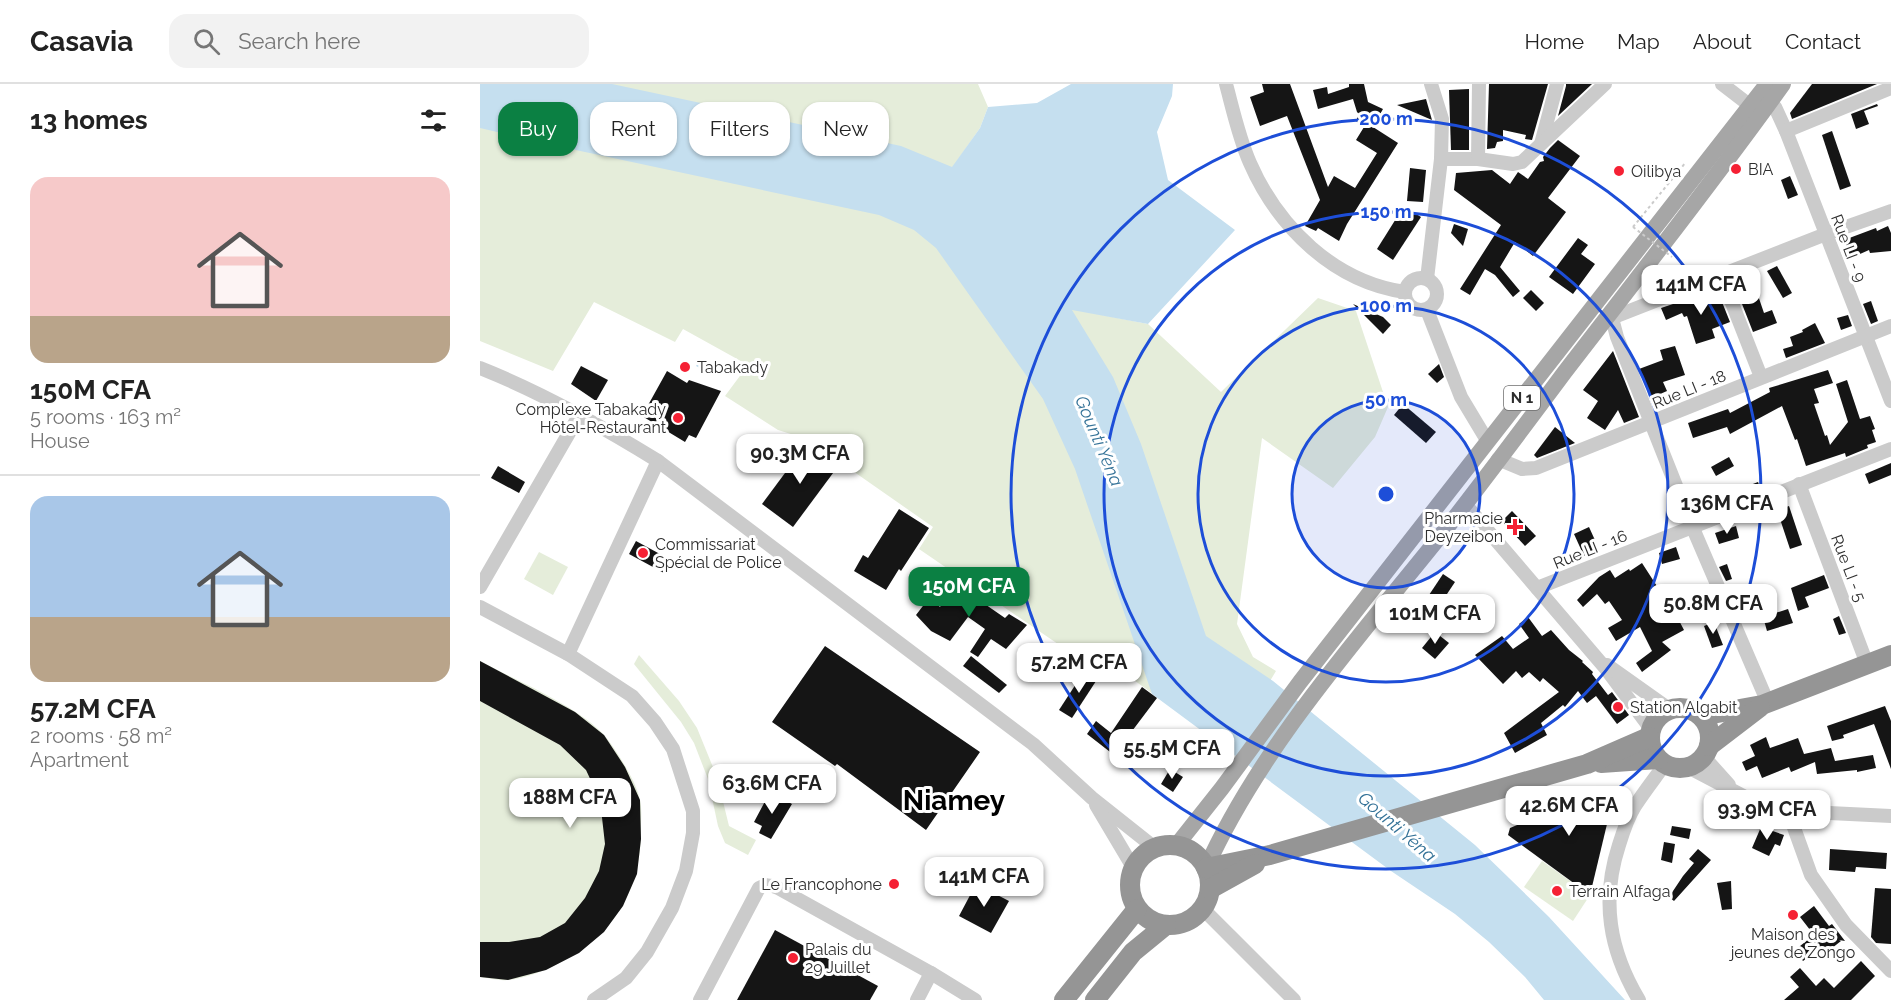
<!DOCTYPE html>
<html lang="en">
<head>
<meta charset="utf-8">
<style>
	:root { --surface:#fff; --page:#f2f2f2; --text:#222; --muted:#767676; --line:#e0e0e0; --accent:#0b8043 }
	body { margin:0; font-family:Raleway,sans-serif; background:var(--page); color:var(--text); height:100vh; display:flex; flex-direction:column; font-size:22px; white-space:nowrap }
	* { box-sizing:border-box; margin:0 }
	p { font-size:20px; color:var(--muted) }
	.icon { flex:none; width:33px; height:33px; fill:none; stroke:currentColor; stroke-width:2; stroke-linecap:round; stroke-linejoin:round }
	.map { position:relative; flex:1; overflow:hidden }
	.panel { display:flex; flex-direction:column; background:var(--surface); width:480px }
	.panel>* { flex:none }
	.top-card { position:absolute; left:18px; top:18px; width:570px; height:54px; display:flex; gap:12px }
	.price { position:absolute; translate:-50% -51px; padding:0 14px; border-radius:12px; background:#fff; color:#222; font-size:20px; line-height:39px; filter:drop-shadow(0 2px 3px #0008) }
	.price::after { content:''; position:absolute; left:50%; top:36px; width:18px; height:14px; margin-left:-9px; background:inherit; clip-path:polygon(0 0,100% 0,50% 100%) }
	.price.active { background:var(--accent); color:#fff }
	ul { padding:0; list-style:none }
	li { display:grid; align-content:center; gap:12px; height:318px; padding:0 30px }
	li+li { border-top:2px solid var(--line) }
	li span { display:grid; place-items:center; height:186px; border-radius:18px; color:#555 }
	li>.icon { margin-inline-start:auto }
	span .icon { width:108px; height:108px; fill:#fffc; stroke-width:1 }
	li b { font-size:26px }
	h2 { display:flex; justify-content:space-between; align-items:center; height:72px; padding:0 30px; font-size:26px }
	.tag { padding:0 21px; border-radius:18px; background:var(--surface); box-shadow:0 2px 4px #0004; font-size:21px; line-height:54px }
	.tag.active { background:var(--accent); color:#fff }
	header { display:flex; align-items:center; gap:36px; box-sizing:border-box; height:84px; padding:0 30px; background:var(--surface); border-bottom:2px solid var(--line) }
	header strong { font-size:28px }
	nav { display:flex; gap:33px; margin-inline-start:auto; font-size:21px }
	.search { width:420px; height:54px; background:var(--page); display:flex; align-items:center; gap:15px; box-sizing:border-box; padding:0 21px; border-radius:18px; color:var(--muted); font-size:22px }
	main { display:flex; flex:1; min-height:0 }
	.map>svg:first-child { display:block }
</style>
</head>
<body>
<header>
<strong>Casavia</strong>
<div class="search"><svg class="icon" aria-label="search" viewBox="0 0 24 24"><circle cx="10" cy="10" r="6"/><path d="M15 15l6 6"/></svg>Search here</div>
<nav><a>Home</a><a>Map</a><a>About</a><a>Contact</a></nav>
</header>
<main>
<section class="panel">
<h2>13 homes<svg class="icon" aria-label="filters" viewBox="0 0 24 24"><path d="M4 7h16M4 17h16"/><circle cx="9" cy="7" r="2"/><circle cx="15" cy="17" r="2"/></svg></h2>
<ul>
<li><span style="background:linear-gradient(#f6c9c9 75%,#b9a48a 0)"><svg class="icon" aria-label="home" viewBox="0 0 24 24"><path d="M3 11l9-7 9 7M6 9v11h12V9"/></svg></span><div><b>150M CFA</b><p>5 rooms · 163 m²</p><p>House</p></div></li>
<li><span style="background:linear-gradient(#a9c7e8 65%,#b9a48a 0)"><svg class="icon" aria-label="home" viewBox="0 0 24 24"><path d="M3 11l9-7 9 7M6 9v11h12V9"/></svg></span><div><b>57.2M CFA</b><p>2 rooms · 58 m²</p><p>Apartment</p></div></li>
</ul>
</section>
<div class="map">
<svg width="1411" height="916" viewBox="0 0 1411 916">
	<rect width="100%" height="100%" fill="#fff"/>
	<!-- green -->
	<g fill="#e5edda">
		<path d="M0,0H498L508,23L500,44L472,84L592,225L668,240L741,308L838,214L876,227L908,323L895,353L853,404L782,354L757,540L773,573L796,587L749,665L622,573L610,582L439,465L453,443L327,355L298,346L245,312L268,281L203,245L195,258L114,218L73,287L0,257Z"/>
		<path d="M59,468L88,483L73,511L44,495Z"/>
		<path d="M159,571L199,617L217,644L237,693L249,742L276,756L268,771L245,759L238,742L228,695L214,659L201,638L154,580Z"/>
		<path d="M0,577C35,596 100,623 125,652C137,667 156,697 160,716C162,724 161,735 161,743C162,806 134,850 79,879C64,887 44,895 27,896C19,897 9,894 0,893Z"/>
		<path d="M1062,777L1110,811L1093,837L1044,803Z"/>
	</g>
	<!-- water -->
	<g fill="#c5dfef">
		<path d="M0,0H132L421,62L472,83L500,44L508,23L557,19L591,0H693L692,12L677,48L688,96L755,146L668,240L592,226L633,293L661,360L726,552L793,597L995,761L1069,833L1145,916H1064L1045,893L1009,858L975,830L911,787L672,610L595,385L563,315L456,164L434,146L399,131L91,65L0,44Z"/>
		<path d="M220,274L238,284L234,292L216,282Z"/>
	</g>
	<!-- building -->
	<g fill="#151515">
		<path d="M782,0H810L848,103L854,92L875,104L897,69L876,56L884,43L876,37L879,30L877,28L873,15L838,25L833,6L847,3L848,10L869,3V0H884L888,18L903,25L893,43L918,59L867,140L859,157L838,144L836,147L825,142L840,116L807,32L780,42L770,13L784,8Z"/>
		<path d="M1009,0H1068L1052,56L1045,55L1046,51L1023,46V57L1017,58L1015,64L1007,65Z"/>
		<path d="M1086,0H1112L1078,32L1086,2Z"/>
		<path d="M1332,0H1397L1312,35L1310,29Z"/>
		<path d="M989,5V66H971L969,6Z"/>
		<path d="M946,15L952,36L917,21Z"/>
		<path d="M1397,20L1398,22L1384,27L1389,40L1376,45L1371,30Z"/>
		<path d="M1352,47L1371,102L1360,106L1342,51Z"/>
		<path d="M1078,56L1100,72L1068,114L1086,128L1053,172L1035,158L1020,183L1040,207L1033,213L1015,191L1005,185L990,211L980,205L1021,141L974,106L976,89L1012,86L1030,100L1038,88L1048,95L1060,78L1064,77L1063,73L1070,64Z"/>
		<path d="M930,84L946,86L943,118L927,117Z"/>
		<path d="M1310,92L1318,111L1308,115L1301,96Z"/>
		<path d="M924,122L941,133L913,176L897,165Z"/>
		<path d="M974,140L988,145L983,162L971,149Z"/>
		<path d="M1408,142L1411,149V167L1390,169L1389,166L1371,174L1364,156L1396,144L1397,147Z"/>
		<path d="M1098,154L1108,161L1101,170L1115,180L1093,210L1069,193Z"/>
		<path d="M1297,182L1312,209L1303,214L1287,187Z"/>
		<path d="M1271,191L1284,229L1292,226L1297,239L1273,248L1253,197Z"/>
		<path d="M1051,206L1064,219L1056,227L1043,214Z"/>
		<path d="M1238,208L1250,238L1232,245L1235,254L1216,260L1207,232L1204,233L1202,229L1186,236L1181,224L1208,215L1210,219Z"/>
		<path d="M1391,217L1398,237L1391,240L1383,220Z"/>
		<path d="M873,220L903,233L911,241L903,250Z"/>
		<path d="M1368,231L1372,242L1361,246L1357,234Z"/>
		<path d="M1335,239L1345,259L1306,274L1303,265L1313,262L1310,253L1323,248L1322,246Z"/>
		<path d="M1195,262L1205,291L1183,298L1187,307L1171,314L1159,285L1183,276L1180,266Z"/>
		<path d="M1133,267L1159,333L1144,339L1138,326L1125,346L1107,334L1118,317L1103,306Z"/>
		<path d="M959,280L964,293L957,299L948,290Z"/>
		<path d="M101,282L128,296L116,317L91,300Z"/>
		<path d="M1348,286L1353,299L1334,305L1339,319L1334,320L1345,352L1347,351L1350,361L1368,338L1356,300L1367,296L1380,335L1390,332L1395,345L1392,346L1396,358L1387,361L1388,364L1366,373L1365,369L1326,382L1317,355L1315,356L1302,322L1250,350L1247,343L1213,354L1208,339L1248,325L1250,329L1290,308L1289,304Z"/>
		<path d="M187,287L207,299L209,296L241,307L216,354L209,351L205,358L162,332Z"/>
		<path d="M923,320L956,348L946,359L914,331Z"/>
		<path d="M1075,343L1095,359L1057,374L1054,371Z"/>
		<path d="M328,358L359,381L313,443L282,420Z"/>
		<path d="M1249,373L1254,382L1236,392L1231,383Z"/>
		<path d="M1411,379V391L1389,400L1385,390Z"/>
		<path d="M18,382L45,398L39,409L11,394Z"/>
		<path d="M1278,398L1281,406L1236,424L1234,415Z"/>
		<path d="M1309,422L1322,461L1310,465L1297,426Z"/>
		<path d="M419,425L449,444L421,487L419,485L406,506L374,487L383,471L388,474Z"/>
		<path d="M1032,427L1056,452L1045,462L1022,437Z"/>
		<path d="M1256,442L1259,454L1239,460L1235,449Z"/>
		<path d="M1109,443L1119,465L1104,472L1094,450Z"/>
		<path d="M156,457L191,476L184,489L149,470Z"/>
		<path d="M1196,463L1200,475L1182,480L1179,469Z"/>
		<path d="M1162,479L1182,510L1185,509L1191,517L1190,515L1214,506L1219,518L1194,527L1204,546L1182,558L1191,566L1162,588L1156,579L1172,567L1160,543L1136,557L1128,544L1142,536L1129,517L1125,520L1117,510L1103,523L1097,516L1119,493L1130,486L1135,494L1149,485L1150,487Z"/>
		<path d="M1247,480L1252,495L1246,497L1239,483Z"/>
		<path d="M963,490L975,498L955,528L943,520Z"/>
		<path d="M1344,491L1349,504L1325,513L1329,523L1318,527L1311,504Z"/>
		<path d="M479,494L499,505L497,510L501,512L499,516L525,534L529,530L547,541L526,565L511,555L498,573L490,568L505,545L488,533L470,557L451,547L436,531L449,514L460,523Z"/>
		<path d="M1230,506L1238,524L1227,528L1221,509Z"/>
		<path d="M1308,525L1313,539L1287,547L1283,533Z"/>
		<path d="M1359,532L1366,549L1359,551L1353,535Z"/>
		<path d="M1048,533L1062,552L1071,546L1089,566L1103,577L1102,578L1113,588L1112,590L1128,611L1132,608L1149,631L1137,640L1116,612L1107,619L1098,607L1085,623L1083,621L1061,639L1067,651L1035,669L1024,649L1079,608L1063,594L1060,598L1049,588L1042,594L1036,587L1023,600L995,571L1022,552L1033,565L1049,554L1039,540Z"/>
		<path d="M1234,538L1243,561L1232,564L1224,542Z"/>
		<path d="M955,548L969,559L955,575L942,564Z"/>
		<path d="M345,562L500,668L446,746L357,680L355,682L292,638Z"/>
		<path d="M491,572L527,601L519,609L483,582Z"/>
		<path d="M0,577L95,628L124,651L145,683L160,716L161,755L157,790L143,822L124,848L99,869L66,886L28,896L0,893V858H29L60,853L85,839L105,814L119,787L125,760L120,716L106,686L80,661L0,617Z"/>
		<path d="M605,586L618,594L592,634L579,626Z"/>
		<path d="M662,603L677,614L634,671L607,650L616,637L631,649Z"/>
		<path d="M1405,622L1411,637V685L1394,640L1363,651L1364,654L1352,657L1347,642Z"/>
		<path d="M1286,653L1290,664L1318,654L1324,670L1351,664L1355,677L1393,671L1396,684L1377,688V686L1337,690L1335,678L1311,688L1309,683L1282,694L1277,682L1266,687L1262,678L1275,672L1270,661Z"/>
		<path d="M690,685L703,693L693,708L681,700Z"/>
		<path d="M1121,705L1133,715L1110,811L1028,751L1030,744Z"/>
		<path d="M290,708L312,720L291,755L279,749L282,742L274,738Z"/>
		<path d="M1192,742L1211,745L1209,755L1190,751Z"/>
		<path d="M1281,743L1304,751L1300,762L1295,760L1289,772L1272,764Z"/>
		<path d="M1184,758L1195,760L1192,779L1181,776Z"/>
		<path d="M1218,765L1231,776L1194,817L1189,813L1203,792L1214,779L1209,775Z"/>
		<path d="M1350,765L1407,769L1406,785L1376,783L1375,788L1349,786Z"/>
		<path d="M1251,797L1252,825L1242,826L1237,799Z"/>
		<path d="M496,800L529,817L511,849L479,832Z"/>
		<path d="M1395,804L1411,805V860L1396,859L1391,853Z"/>
		<path d="M1334,822L1349,842L1352,840L1365,857L1359,856L1361,857L1347,868L1343,862L1323,877L1315,866L1334,851L1320,833Z"/>
		<path d="M295,846L398,902L390,916H257Z"/>
		<path d="M1381,877L1395,892L1371,916H1304L1319,903L1310,893L1320,884L1336,902L1344,894L1354,904Z"/>
	</g>
	<g fill="none" stroke-linecap="round" stroke-linejoin="round">
		<!-- path -->
		<path stroke="#cbcbcb" stroke-width="2" stroke-dasharray="3 3" stroke-linecap="butt" d="M1153,143L1206,78"/>
		<!-- minor -->
		<g stroke="#cbcbcb" stroke-width="14">
			<path d="M746,0C753,26 759,54 770,79C798,143 854,198 925,208"/>
			<path d="M1242,0L1268,20"/>
			<path d="M1295,23L1306,47L1411,317"/>
			<path d="M1306,47L1411,4"/>
			<path d="M1061,60L1077,0"/>
			<path d="M961,75H998L1033,80L1042,78L1125,0"/>
			<path d="M998,75L999,0"/>
			<path d="M1241,191L1281,293"/>
			<circle cx="941" cy="210" r="16"/>
			<path d="M947,195L961,75L962,35L951,0"/>
			<path d="M1135,223L1133,238L1137,253L1212,442L1288,619"/>
			<path d="M947,226L981,313L1008,358"/>
			<path d="M1134,233L1346,150L1411,127"/>
			<path d="M0,284C63,309 120,341 178,377L553,660L612,714L675,764"/>
			<path d="M1018,375L1042,385L1056,384L1411,242"/>
			<path d="M1319,400L1387,580"/>
			<path d="M985,420L1127,586L1171,645"/>
			<path d="M0,503L100,330"/>
			<path d="M1057,504L1411,365"/>
			<path d="M0,523L88,570L152,612L175,638L193,665L213,727V749L206,787L192,824L167,868L146,894L114,916"/>
			<path d="M88,570L178,377"/>
			<path d="M1127,581L1189,625"/>
			<path d="M1224,673L1249,701"/>
			<path d="M1208,683L1267,714L1308,727L1411,732"/>
			<path d="M616,721L654,785"/>
			<path d="M1308,727L1331,791L1366,841L1411,887"/>
			<path d="M722,824L814,916"/>
			<path d="M220,916L279,804C286,800 290,801 298,804L451,889L495,916"/>
			<path d="M437,916L451,889"/>
			<path d="M1159,916C1129,866 1121,816 1139,761C1143,748 1148,733 1155,722C1164,708 1175,694 1185,680"/>
		</g>
		<!-- major -->
		<g stroke="#a6a6a6" stroke-width="16">
			<path d="M696,762L742,704L820,598L1287,0"/>
			<path d="M726,784C782,660 884,548 969,441C1008,391 1046,340 1084,289C1158,193 1233,98 1303,0"/>
		</g>
		<!-- highway -->
		<g stroke="#959595" stroke-width="20">
			<circle cx="1200" cy="654" r="30"/>
			<path d="M1221,632L1282,621L1411,571"/>
			<path d="M1229,662L1280,623"/>
			<path d="M1121,679L1178,675"/>
			<circle cx="690" cy="801" r="40"/>
			<path d="M726,784L790,771L1107,680L1169,653"/>
			<path d="M730,805L775,780"/>
			<path d="M584,916L657,825"/>
			<path d="M615,916L653,868L686,841"/>
		</g>
		<!-- path-bridge -->
		<path stroke="#cbcbcb" stroke-width="2" stroke-dasharray="3 3" stroke-linecap="butt" d="M1153,143L1192,173"/>
	</g>
	<!-- distance rings -->
	<circle cx="906" cy="410" r="94" fill="#1d4ed8" fill-opacity=".12"/>
	<g fill="none" stroke="#1d4ed8" stroke-width="3">
		<circle cx="906" cy="410" r="94"/>
		<circle cx="906" cy="410" r="188"/>
		<circle cx="906" cy="410" r="282"/>
		<circle cx="906" cy="410" r="375"/>
	</g>
	<!-- markers -->
	<g fill="#f52134" stroke="#fff" stroke-width="2">
		<circle cx="1256" cy="85" r="6"/>
		<circle cx="1139" cy="87" r="6"/>
		<circle cx="205" cy="283" r="6"/>
		<circle cx="198" cy="334" r="6"/>
		<path d="M1032 434h6v6h6v6h-6v6h-6v-6h-6v-6h6z"/>
		<circle cx="163" cy="469" r="6"/>
		<circle cx="1138" cy="623" r="6"/>
		<circle cx="414" cy="800" r="6"/>
		<circle cx="1077" cy="807" r="6"/>
		<circle cx="1313" cy="831" r="6"/>
		<circle cx="313" cy="874" r="6"/>
	</g>
	<g text-anchor="middle" stroke-width="6" stroke-linejoin="round" paint-order="stroke">
		<!-- shield labels -->
		<rect fill="#fff" stroke="#6d6d6d" stroke-width="1.5" x="1024" y="302" width="36" height="24" rx="4.5"/>
		<g font-size="15" font-weight="bold" fill="#2e2e2e">
			<text x="1042" y="319">N 1</text>
		</g>
		<!-- poi labels -->
		<g font-size="16" fill="#2e2e2e" stroke="#fff" text-anchor="start">
			<text x="1268" y="91">BIA</text>
			<text x="1151" y="93">Oilibya</text>
			<text x="217" y="289">Tabakady</text>
			<text x="186" y="331" text-anchor="end">Complexe Tabakady<tspan x="186" dy="18">Hôtel-Restaurant</tspan></text>
			<text x="1023" y="440" text-anchor="end">Pharmacie<tspan x="1023" dy="18">Deyzeibon</tspan></text>
			<text x="175" y="466">Commissariat<tspan x="175" dy="18">Spécial de Police</tspan></text>
			<text x="1150" y="629">Station Algabit</text>
			<text x="402" y="806" text-anchor="end">Le Francophone</text>
			<text x="1089" y="813">Terrain Alfaga</text>
			<text x="1313" y="856" text-anchor="middle">Maison des<tspan x="1313" dy="18">jeunes de Zongo</tspan></text>
			<text x="325" y="871">Palais du<tspan x="325" dy="18">29 Juillet</tspan></text>
		</g>
		<!-- street labels -->
		<g font-size="16" fill="#2e2e2e" stroke="#fff">
			<text transform="translate(1369 164) rotate(69)" y="6">Rue LI - 9</text>
			<text transform="translate(1209 305) rotate(-22)" y="6">Rue LI - 18</text>
			<text transform="translate(1110 465) rotate(-22)" y="6">Rue LI - 16</text>
			<text transform="translate(1369 484) rotate(69)" y="6">Rue LI - 5</text>
		</g>
		<!-- water labels -->
		<g font-size="18" font-style="italic" fill="#357398" stroke="#fff">
			<text transform="translate(619 357) rotate(67)" y="6">Gounti Yéna</text>
			<text transform="translate(917 743) rotate(41)" y="6">Gounti Yéna</text>
		</g>
		<!-- town labels -->
		<g font-size="28" font-weight="bold" fill="#000" stroke="#fff">
			<text x="474" y="726">Niamey</text>
		</g>
	</g>
	<circle cx="906" cy="410" r="9" fill="#1d4ed8" stroke="#fff" stroke-width="3"/>
	<g font-size="18" text-anchor="middle" font-weight="bold" fill="#1d4ed8" stroke="#fff" stroke-width="6" stroke-linejoin="round" paint-order="stroke">
		<text x="906" y="41">200 m</text>
		<text x="906" y="134">150 m</text>
		<text x="906" y="228">100 m</text>
		<text x="906" y="322">50 m</text>
	</g>
</svg>
<b class="price" style="left:1221px;top:232px">141M CFA</b>
<b class="price" style="left:320px;top:401px">90.3M CFA</b>
<b class="price" style="left:1247px;top:451px">136M CFA</b>
<b class="price active" style="left:489px;top:534px">150M CFA</b>
<b class="price" style="left:1233px;top:551px">50.8M CFA</b>
<b class="price" style="left:955px;top:561px">101M CFA</b>
<b class="price" style="left:599px;top:610px">57.2M CFA</b>
<b class="price" style="left:692px;top:696px">55.5M CFA</b>
<b class="price" style="left:292px;top:731px">63.6M CFA</b>
<b class="price" style="left:90px;top:745px">188M CFA</b>
<b class="price" style="left:1089px;top:753px">42.6M CFA</b>
<b class="price" style="left:1287px;top:757px">93.9M CFA</b>
<b class="price" style="left:504px;top:824px">141M CFA</b>
<div class="top-card">
<a class="tag active">Buy</a>
<a class="tag">Rent</a>
<a class="tag">Filters</a>
<a class="tag">New</a>
</div>
</div>
</main>
</body>
</html>
